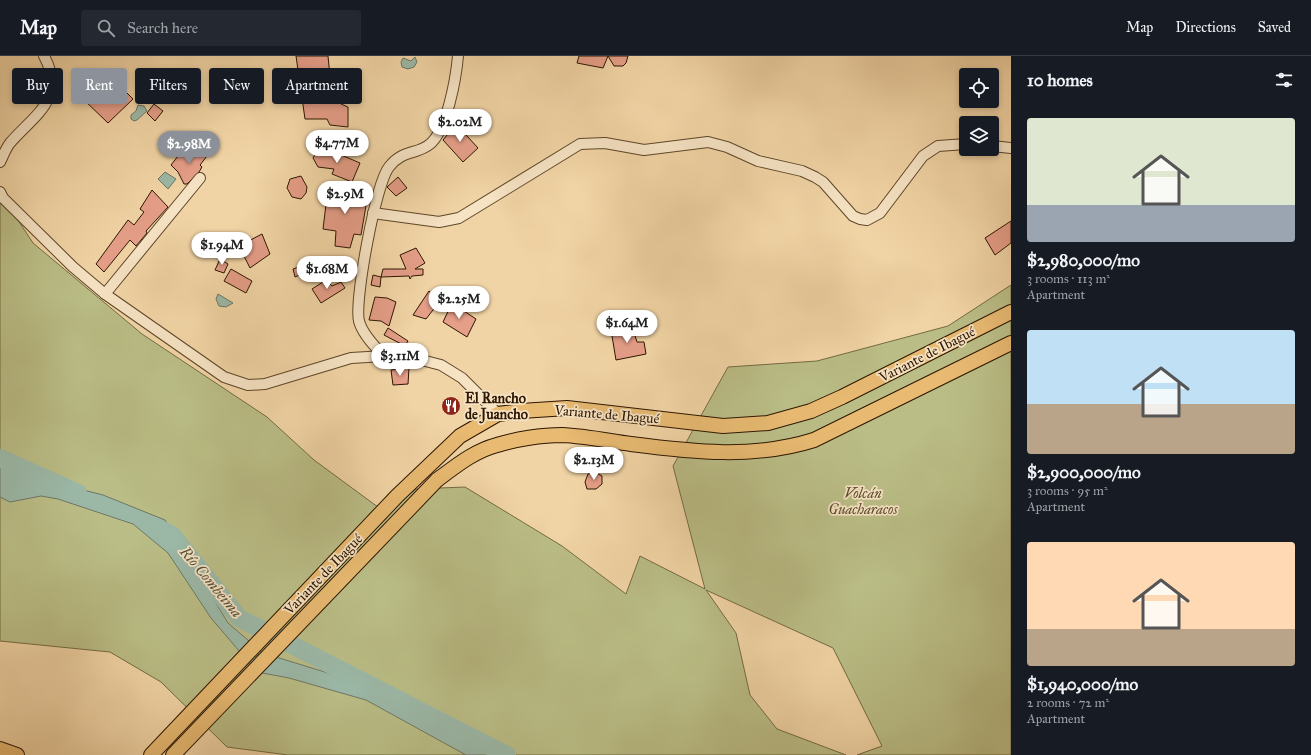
<!DOCTYPE html>
<html lang="en">
<head>
<meta charset="utf-8">
<style>
	:root { --surface:#171b24; --page:#242831; --text:#f1f3f6; --muted:#9ea1a6; --line:#363941; --accent:#8c9099 }
	body { margin:0; font-family:"IM FELL Great Primer",serif; background:var(--page); color:var(--text); height:100vh; display:flex; flex-direction:column; font-size:15px; white-space:nowrap }
	* { box-sizing:border-box; margin:0 }
	p { font-size:13px; color:var(--muted) }
	.icon { flex:none; width:22px; height:22px; fill:none; stroke:currentColor; stroke-width:2; stroke-linecap:round; stroke-linejoin:round }
	.map { position:relative; flex:1; overflow:hidden }
	.sheet { display:flex; flex-direction:column; background:var(--surface); width:300px }
	.sheet>* { flex:none }
	.top-card { position:absolute; left:12px; top:12px; width:380px; height:36px; display:flex; gap:8px }
	.tools { position:absolute; left:959px; top:12px; display:grid; gap:8px }
	.tools a { display:grid; place-items:center; width:40px; height:40px; border-radius:4px; background:var(--surface); box-shadow:0 2px 6px #0003; font-size:20px }
	.price { position:absolute; translate:-50% -34px; padding:0 9px; border-radius:14px; background:#fff; color:#222; font-size:13px; line-height:26px; filter:drop-shadow(0 1px 2px #0008) }
	.price::after { content:''; position:absolute; left:50%; top:24px; width:12px; height:9px; margin-left:-6px; background:inherit; clip-path:polygon(0 0,100% 0,50% 100%) }
	.price.selected { background:var(--accent); color:#fff }
	ul { padding:0; list-style:none }
	li { display:grid; align-content:center; gap:8px; height:212px; padding:0 16px }
	li span { display:grid; place-items:center; height:124px; border-radius:4px; color:#555 }
	li>.icon { margin-inline-start:auto }
	span .icon { width:72px; height:72px; fill:#fffc; stroke-width:1 }
	li b { font-size:17px }
	h2 { display:flex; justify-content:space-between; align-items:center; height:48px; padding:0 16px; font-size:17px }
	.chip { padding:0 14px; border-radius:4px; background:var(--surface); box-shadow:0 2px 6px #0003; font-size:14px; line-height:36px }
	.chip.selected { background:var(--accent); color:#fff }
	header { display:flex; align-items:center; gap:24px; box-sizing:border-box; height:56px; padding:0 20px; background:var(--surface); border-bottom:1px solid var(--line) }
	header strong { font-size:19px }
	nav { display:flex; gap:22px; margin-inline-start:auto; font-size:14px }
	.search { width:280px; height:36px; background:var(--page); display:flex; align-items:center; gap:10px; box-sizing:border-box; padding:0 14px; border-radius:4px; color:var(--muted); font-size:15px }
	main { display:flex; flex:1; min-height:0 }
	.map>svg:first-child { display:block }
</style>
</head>
<body>
<header>
<strong>Map</strong>
<div class="search"><svg class="icon" aria-label="search" viewBox="0 0 24 24"><circle cx="10" cy="10" r="6"/><path d="M15 15l6 6"/></svg>Search here</div>
<nav><a>Map</a><a>Directions</a><a>Saved</a></nav>
</header>
<main>
<div class="map">
<svg width="1011" height="699" viewBox="0 0 1011 699">
	<rect width="100%" height="100%" fill="#f1d4a5"/>
	<filter id="stains"><feTurbulence type="fractalNoise" baseFrequency=".005" numOctaves="4"/><feColorMatrix values="0 0 0 0 .2 0 0 0 0 .09 0 0 0 0 .02 0 0 0 .5 -.17"/></filter>
	<radialGradient id="worn" r=".72"><stop offset=".6" stop-color="#630" stop-opacity="0"/><stop offset="1" stop-color="#630" stop-opacity=".3"/></radialGradient>
	<!-- green -->
	<path fill="#babd86" stroke="#746a43" d="M0,137L33,187L142,278L267,361L314,404L386,457L416,433L465,431L562,490L626,538L640,500L705,533L673,410L728,311L817,305L948,270L1011,229V699H857L882,690L833,592L706,534L736,577L750,639L777,673L846,699H288L227,691L161,626L110,596L0,585Z"/>
	<!-- water -->
	<g fill="#9bb8a7" stroke="#6f7764">
		<path d="M415,1L417,6L414,11L408,13L402,11L401,6L403,2L411,5Z"/>
		<path d="M138,49L144,50L147,55L137,64L134,65L131,63V59L136,55Z"/>
		<path d="M165,116L176,123L168,133L158,123Z"/>
		<path d="M218,238L233,247L226,251L219,250L216,243Z"/>
		<path d="M0,410L32,421L103,439L165,464L228,567L263,597L328,617L398,650L490,699H466L366,644L289,622L257,616L211,562L168,497L133,468L58,443L41,440L10,446L0,441Z"/>
	</g>
	<g fill="none" stroke-linecap="round" stroke-linejoin="round">
		<!-- river -->
		<g stroke="#9bb8a7" stroke-width="18">
			<path d="M0,402L78,437"/>
			<path d="M162,474L172,479L239,562L507,699"/>
		</g>
	</g>
	<!-- building -->
	<g fill="#e59e88" stroke="#2d1600">
		<path d="M296,0H328L332,41L343,42L341,48L348,51V71L330,69L327,63H305Z"/>
		<path d="M579,0H628L626,7L623,10H614L608,0L603,12L577,7Z"/>
		<path d="M117,19L125,26L122,32L133,43L108,67L82,42L109,21L113,24Z"/>
		<path d="M154,48L163,55L155,65L147,57Z"/>
		<path d="M456,68L478,92L463,106L443,84Z"/>
		<path d="M325,92L337,103L339,98L360,107L352,126L332,118L334,113L318,111L313,102L317,95Z"/>
		<path d="M197,93L207,100L200,109L202,111L199,116L187,128H184L178,116L171,109L182,95L191,102Z"/>
		<path d="M301,120L307,131L306,137L301,143L292,141L287,132L290,123Z"/>
		<path d="M398,121L407,132L396,140L387,131Z"/>
		<path d="M328,132L368,138L361,179L354,178L350,192L335,190L336,175L323,173Z"/>
		<path d="M152,134L168,151L146,175L147,177L136,190L130,184L104,216L96,208L128,164L134,169L144,156L140,153Z"/>
		<path d="M1011,165V187L995,199L985,182Z"/>
		<path d="M262,178L270,198L250,212L239,190Z"/>
		<path d="M416,192L425,207L415,213H423V219L412,220L410,223L409,220L381,221L383,213H406L400,199Z"/>
		<path d="M220,203L228,208L224,217L215,214Z"/>
		<path d="M317,205L319,210L295,221L293,213Z"/>
		<path d="M231,213L252,225L246,237L224,225Z"/>
		<path d="M373,219L381,221L380,231L371,229Z"/>
		<path d="M326,224L332,230L341,226L345,232L321,247L312,233Z"/>
		<path d="M429,235L440,245L426,263L413,259Z"/>
		<path d="M375,241L387,242L396,246L389,270L381,265L369,264Z"/>
		<path d="M452,247L476,263L467,281L443,266Z"/>
		<path d="M632,270L637,286H644L646,298L616,304L611,274Z"/>
		<path d="M388,272L408,285L405,290L384,279Z"/>
		<path d="M409,312L408,328L393,329L391,314Z"/>
		<path d="M595,416L602,420V428L596,433H587L585,426L588,418Z"/>
	</g>
	<g fill="none" stroke-linecap="round" stroke-linejoin="round">
		<defs>
			<g id="minor">
				<path d="M992,90L1011,92"/>
				<path d="M0,106C3,100 6,92 10,87C34,59 67,43 44,0"/>
				<path d="M0,136L3,142L73,211L105,238L224,321L248,329L265,328L351,302L402,299L441,309L462,322L498,358"/>
				<path d="M373,157L439,166L459,162L580,88L605,87L644,94L708,86L727,91L758,105L802,115L815,121L823,126L853,160L860,163L867,164L880,157L923,100L938,90L966,88"/>
				<path d="M105,238L200,122"/>
				<path d="M383,299C374,290 362,277 359,265C354,245 376,127 389,111C403,93 417,99 430,88C447,74 456,22 458,0"/>
			</g>
			<g id="highway">
				<path d="M0,693L17,699"/>
				<path d="M151,699L397,440L460,380L498,358L521,355L567,352L723,370L768,367L811,355L842,341L1011,256"/>
				<path d="M173,699L437,424C456,410 474,395 497,389C516,383 542,379 562,379C585,380 609,385 631,388C693,396 754,403 814,384L1011,287"/>
			</g>
		</defs>
		<!-- minor casing -->
		<use href="#minor" stroke="#5e4629" stroke-width="12"/>
		<!-- highway casing -->
		<use href="#highway" stroke="#2d1600" stroke-width="16"/>
		<!-- minor -->
		<use href="#minor" stroke="#f6e3c4" stroke-width="10"/>
		<!-- highway -->
		<use href="#highway" stroke="#e8ba72" stroke-width="14"/>
	</g>
	<!-- icons -->
	<defs>
		<symbol id="restaurant-disc" viewBox="-11 -11 22 22"><circle r="9.5" fill="#8f2418" stroke="#f6e3c4"/><path d="M-5-6h1v4h1v-4h1v4h1v-4h1v5L-1.5 .5V6h-2V.5L-5-1ZM5-6V6H3V1.5H1.5Q1.5-4 5-6Z" fill="#fff"/></symbol>
	</defs>
	<g fill-rule="evenodd">
		<use href="#restaurant-disc" x="440" y="339" width="22" height="22"/>
	</g>
	<g text-anchor="middle" stroke-width="3.5" stroke-linejoin="round" paint-order="stroke">
		<!-- street labels -->
		<g font-size="14" fill="#2d1600" stroke="#f6e3c4">
			<text transform="translate(927 298) rotate(-27)" y="5">Variante de Ibagué</text>
			<text transform="translate(607 358) rotate(5)" y="5">Variante de Ibagué</text>
			<text transform="translate(323 518) rotate(-46)" y="5">Variante de Ibagué</text>
		</g>
		<!-- poi labels -->
		<g font-size="14" font-weight="bold" fill="#2d1600" stroke="#f6e3c4" text-anchor="start">
			<text x="465" y="347">El Rancho<tspan x="465" dy="16">de Juancho</tspan></text>
		</g>
		<!-- park labels -->
		<g font-size="14" font-style="italic" fill="#574828" stroke="#f6e3c4">
			<text x="863" y="442">Volcán<tspan x="863" dy="16">Guacharacos</tspan></text>
		</g>
		<!-- water labels -->
		<g font-size="15" font-style="italic" fill="#544f3a" stroke="#f6e3c4">
			<text transform="translate(211 526) rotate(50)" y="5">Río Combeima</text>
		</g>
	</g>
	<rect width="100%" height="100%" filter="url(#stains)"/>
	<rect width="100%" height="100%" fill="url(#worn)"/>
</svg>
<div class="tools">
<a><svg class="icon" aria-label="locate" viewBox="0 0 24 24"><circle cx="12" cy="12" r="6"/><path d="M12 2v4M12 18v4M2 12h4M18 12h4"/></svg></a>
<a><svg class="icon" aria-label="layers" viewBox="0 0 24 24"><path d="M12 4l9 5-9 5-9-5zM3 14l9 5 9-5"/></svg></a>
</div>
<b class="price" style="left:460px;top:87px">$2.02M</b>
<b class="price" style="left:337px;top:108px">$4.77M</b>
<b class="price selected" style="left:189px;top:109px">$2.98M</b>
<b class="price" style="left:345px;top:159px">$2.9M</b>
<b class="price" style="left:222px;top:210px">$1.94M</b>
<b class="price" style="left:327px;top:234px">$1.68M</b>
<b class="price" style="left:459px;top:264px">$2.25M</b>
<b class="price" style="left:627px;top:288px">$1.64M</b>
<b class="price" style="left:400px;top:321px">$3.11M</b>
<b class="price" style="left:594px;top:425px">$2.13M</b>
<div class="top-card">
<a class="chip">Buy</a>
<a class="chip selected">Rent</a>
<a class="chip">Filters</a>
<a class="chip">New</a>
<a class="chip">Apartment</a>
</div>
</div>
<section class="sheet">
<h2>10 homes<svg class="icon" aria-label="filters" viewBox="0 0 24 24"><path d="M4 7h16M4 17h16"/><circle cx="9" cy="7" r="2"/><circle cx="15" cy="17" r="2"/></svg></h2>
<ul>
<li><span style="background:linear-gradient(#dfe7d0 70%,#9aa5b1 0)"><svg class="icon" aria-label="home" viewBox="0 0 24 24"><path d="M3 11l9-7 9 7M6 9v11h12V9"/></svg></span><div><b>$2,980,000/mo</b><p>3 rooms · 113 m²</p><p>Apartment</p></div></li>
<li><span style="background:linear-gradient(#bfe0f5 60%,#b9a48a 0)"><svg class="icon" aria-label="home" viewBox="0 0 24 24"><path d="M3 11l9-7 9 7M6 9v11h12V9"/></svg></span><div><b>$2,900,000/mo</b><p>3 rooms · 95 m²</p><p>Apartment</p></div></li>
<li><span style="background:linear-gradient(#ffd9b3 70%,#b9a48a 0)"><svg class="icon" aria-label="home" viewBox="0 0 24 24"><path d="M3 11l9-7 9 7M6 9v11h12V9"/></svg></span><div><b>$1,940,000/mo</b><p>2 rooms · 72 m²</p><p>Apartment</p></div></li>
</ul>
</section>
</main>
</body>
</html>
